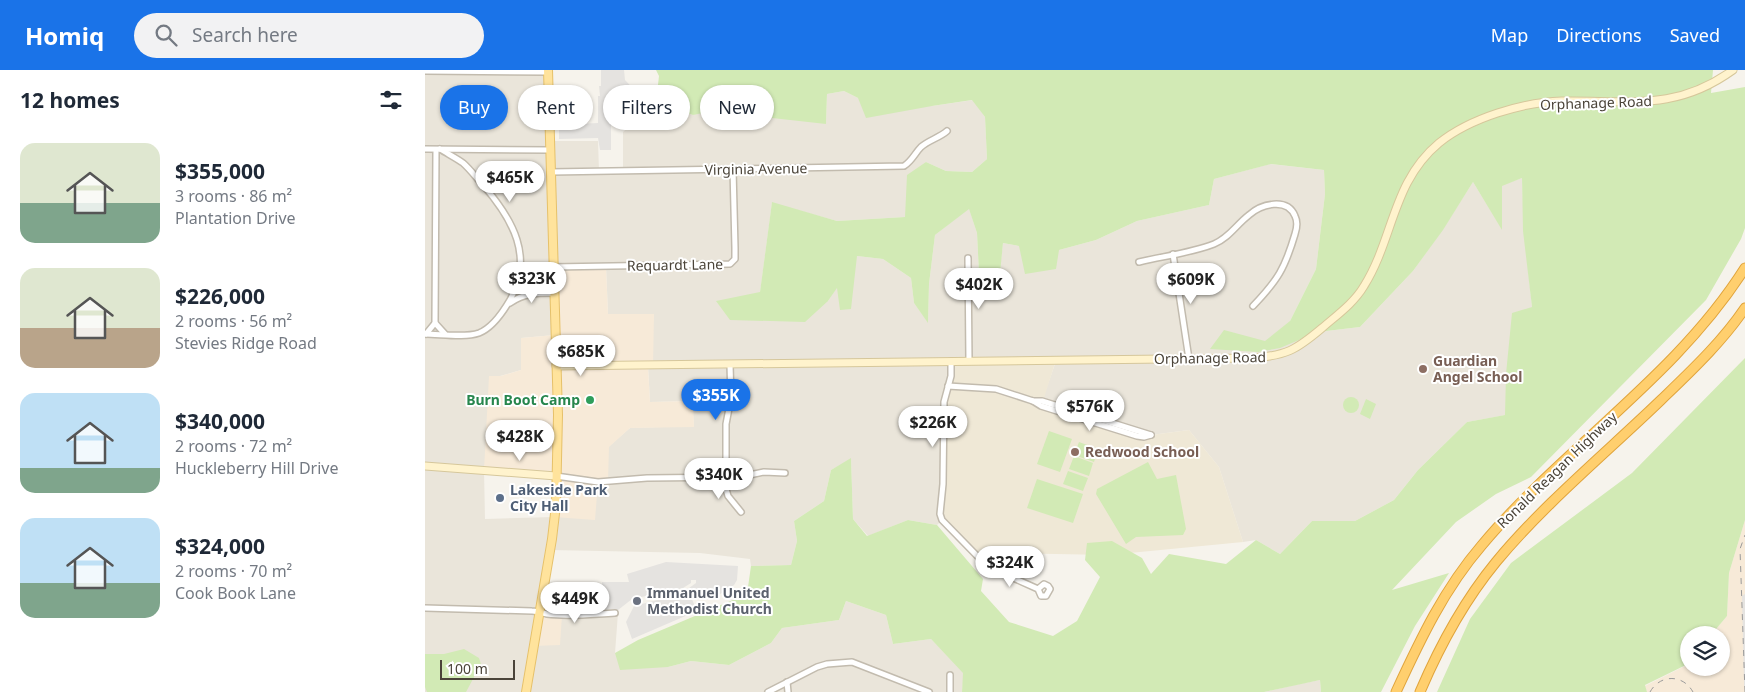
<!DOCTYPE html>
<html lang="en">
<head>
<meta charset="utf-8">
<style>
	:root { --surface:#fff; --page:#f2f2f3; --text:#1f2937; --muted:#747a83; --accent:#1a73e8 }
	body { margin:0; font-family:"Noto Sans",sans-serif; background:var(--page); color:var(--text); height:100vh; display:flex; flex-direction:column; font-size:19px; white-space:nowrap }
	* { box-sizing:border-box; margin:0 }
	p { font-size:16px; color:var(--muted) }
	.icon { flex:none; width:28px; height:28px; fill:none; stroke:currentColor; stroke-width:2; stroke-linecap:round; stroke-linejoin:round }
	.map { position:relative; flex:1; overflow:hidden }
	.panel { display:flex; flex-direction:column; background:var(--surface); width:425px }
	.panel>* { flex:none }
	.top-card { position:absolute; left:15px; top:15px; width:475px; height:45px; display:flex; gap:10px }
	.fabs { position:absolute; left:1255px; top:556px; display:grid; gap:10px }
	.fabs a { display:grid; place-items:center; width:50px; height:50px; border-radius:50%; background:var(--surface); box-shadow:0 1px 4px #0004; font-size:25px }
	.scale { position:absolute; left:15px; bottom:12px; width:75px; box-sizing:border-box; padding-left:5px; border:2px solid #4b4439; border-top:0; font-size:14px; line-height:18px; white-space:nowrap; color:#4b4439; -webkit-text-stroke:4px #fff; paint-order:stroke }
	.price { position:absolute; translate:-50% -42px; padding:0 11px; border-radius:18px; background:#fff; color:#222; font-size:16px; line-height:32px; filter:drop-shadow(0 1px 2px #0008) }
	.price::after { content:''; position:absolute; left:50%; top:30px; width:15px; height:11px; margin-left:-8px; background:inherit; clip-path:polygon(0 0,100% 0,50% 100%) }
	.price.active { background:var(--accent); color:#fff }
	ul { padding:0; list-style:none }
	li { display:flex; align-items:center; gap:15px; height:125px; padding:0 20px }
	li span { display:grid; place-items:center; flex:none; width:140px; height:100px; border-radius:15px; color:#555 }
	li>.icon { margin-inline-start:auto }
	span .icon { width:60px; height:60px; fill:#fffc; stroke-width:1 }
	li b { font-size:21px }
	h2 { display:flex; justify-content:space-between; align-items:center; height:60px; padding:0 20px; font-size:21px }
	.tag { padding:0 18px; border-radius:22px; background:var(--surface); box-shadow:0 1px 4px #0004; font-size:18px; line-height:45px }
	.tag.active { background:var(--accent); color:#fff }
	header { display:flex; align-items:center; gap:30px; box-sizing:border-box; height:70px; padding:0 25px; background:var(--accent); color:#fff }
	header strong { font-size:24px }
	nav { display:flex; gap:28px; margin-inline-start:auto; font-size:18px }
	.search { width:350px; height:45px; background:var(--page); display:flex; align-items:center; gap:12px; box-sizing:border-box; padding:0 18px; border-radius:28px; color:var(--muted); font-size:19px }
	main { display:flex; flex:1; min-height:0 }
	.map>svg:first-child { display:block }
</style>
</head>
<body>
<header>
<strong>Homiq</strong>
<div class="search"><svg class="icon" aria-label="search" viewBox="0 0 24 24"><circle cx="10" cy="10" r="6"/><path d="M15 15l6 6"/></svg>Search here</div>
<nav><a>Map</a><a>Directions</a><a>Saved</a></nav>
</header>
<main>
<section class="panel">
<h2>12 homes<svg class="icon" aria-label="filters" viewBox="0 0 24 24"><path d="M4 7h16M4 17h16"/><circle cx="9" cy="7" r="2"/><circle cx="15" cy="17" r="2"/></svg></h2>
<ul>
<li><span style="background:linear-gradient(#dfe7d0 60%,#7fa58c 0)"><svg class="icon" aria-label="home" viewBox="0 0 24 24"><path d="M3 11l9-7 9 7M6 9v11h12V9"/></svg></span><div><b>$355,000</b><p>3 rooms · 86 m²</p><p>Plantation Drive</p></div></li>
<li><span style="background:linear-gradient(#dfe7d0 60%,#b9a48a 0)"><svg class="icon" aria-label="home" viewBox="0 0 24 24"><path d="M3 11l9-7 9 7M6 9v11h12V9"/></svg></span><div><b>$226,000</b><p>2 rooms · 56 m²</p><p>Stevies Ridge Road</p></div></li>
<li><span style="background:linear-gradient(#bfe0f5 75%,#7fa58c 0)"><svg class="icon" aria-label="home" viewBox="0 0 24 24"><path d="M3 11l9-7 9 7M6 9v11h12V9"/></svg></span><div><b>$340,000</b><p>2 rooms · 72 m²</p><p>Huckleberry Hill Drive</p></div></li>
<li><span style="background:linear-gradient(#bfe0f5 65%,#7fa58c 0)"><svg class="icon" aria-label="home" viewBox="0 0 24 24"><path d="M3 11l9-7 9 7M6 9v11h12V9"/></svg></span><div><b>$324,000</b><p>2 rooms · 70 m²</p><p>Cook Book Lane</p></div></li>
</ul>
</section>
<div class="map">
<svg width="1320" height="622" viewBox="0 0 1320 622">
	<rect width="100%" height="100%" fill="#f6f3ec"/>
	<!-- residential -->
	<g fill="#eae5da" fill-rule="evenodd">
		<path d="M0,0H122L125,71H173L174,101H198V62L231,32L268,45L296,25L325,26L342,23L401,54L402,24L419,21L433,28L507,36L548,30L560,47L562,89L547,102L521,101L501,92L480,147L412,151L347,133L335,223L403,231L432,186L458,189L486,208L489,233L503,252L504,214L510,165L544,138L552,163L555,224H572L578,173L594,176L634,180L671,170L712,151L784,135L789,109L845,94L899,100L900,124L891,199L865,251L876,275L893,262L935,257L988,201L1018,159L1048,112L1077,159V115L1097,108L1099,160L1107,237L1081,304V345L1042,352L993,400L969,430L930,451H887L855,484L831,470L818,472L794,397L764,360L726,365L617,331L631,291L517,450L512,455L483,450L443,466L428,449L426,389L406,400L399,431L369,451L372,471L366,495L326,496L325,489L275,483L125,480L109,575L137,545L190,543H193L190,583L243,597L266,591L304,595L346,573L357,558L414,550L421,531L461,545L468,574L506,569L539,603L537,622H0ZM181,197L183,244H229L223,296L225,332L267,331L269,356L205,358L183,377V411L173,412L129,447L60,449L59,400L75,306L96,300V268L130,265Z"/>
		<path d="M895,610L896,622H839L874,614Z"/>
	</g>
	<!-- commercial -->
	<g fill="#f7ead8">
		<path d="M128,197H181L183,244H229L228,296L223,297L225,332L268,331L269,357L205,358L184,377L183,411L173,412L170,450L129,447L131,406L59,400L64,306H76L96,300V268L130,265Z"/>
		<path d="M1320,450V622H1222L1220,616L1264,594V598H1296V565H1286L1302,546L1304,503Z"/>
		<path d="M114,541L137,545L135,575L109,576Z"/>
	</g>
	<!-- education -->
	<path fill="#efe8d6" d="M631,290L618,331L726,365L764,360L794,397L818,472L684,485L574,483L569,500L517,450L519,332L526,291Z"/>
	<!-- green -->
	<g fill="#d2eab5">
		<path d="M231,0H1288L1286,23L1320,17V158L1316,169L1281,230L1106,407L1071,424L1031,452L967,520L1024,503L990,556L956,622H896L895,610L839,622H537L538,603L506,569L468,574L461,545L421,531L414,550L357,558L346,573L304,595L266,591L243,597L195,600L190,583L213,570L322,524L326,496L366,495L372,471L369,451L399,431L406,400L426,388L428,449L442,466L483,450L512,455L558,509L556,521L584,552L628,566L652,551L675,507L660,490L662,473L687,471L717,488L726,504L744,484L801,494L831,470L855,484L887,451H930L969,430L993,400L1042,352L1080,345L1081,304L1087,243L1107,237L1098,161L1097,108L1077,116V160L1048,112L1018,160L988,201L935,257L893,262L855,278L833,282L785,279L799,260L840,271L865,251L891,199L900,124L899,100L846,94L789,109L784,135L712,151L671,170L634,180L631,199L600,204L594,176L578,173L573,224H555L552,163L544,139L510,165L504,214L503,253L489,233L486,208L458,189L432,186L426,239L415,240L412,218L403,231L380,252L305,250L291,231L335,222L347,132L412,151L480,147L482,105L501,92L521,101L547,102L562,89L560,47L547,30L507,36L441,48L433,28L419,21L402,24L401,54L347,48L342,23L325,26L296,25L288,41L268,45L231,32L234,6Z"/>
		<path d="M1320,288V450L1304,503L1302,546L1286,565H1264L1263,594L1220,615L1222,622H1012L1045,549L1086,493L1207,403Z"/>
		<circle cx="926" cy="335" r="8"/>
		<path d="M941,329L951,334L945,349L935,344Z"/>
		<path d="M624,361L647,369L635,402L612,394Z"/>
		<path d="M654,372L673,379L669,392L649,385Z"/>
		<path d="M649,386L668,393L664,406L644,399Z"/>
		<path d="M723,392L732,409L751,405L761,459L758,465L711,467L701,474L671,424L672,419Z"/>
		<path d="M643,401L663,408L658,421L638,414Z"/>
		<path d="M612,409L658,424L648,453L602,438Z"/>
		<path d="M39,579L54,588L56,594L41,622H2L0,617V584H19Z"/>
	</g>
	<!-- parking -->
	<g fill="#e5e3e0">
		<path d="M176,0H199L200,10L216,27L217,30L216,34L204,43L186,48V80H175L173,68L134,69V55L173,53V26H175L174,16H176Z"/>
		<path d="M241,492L313,496L312,510L309,515L289,528L279,518L273,519L266,527L272,541L207,569L201,552L209,536L256,524L271,513V510H266V513L258,518L207,529L193,540L174,539V516H177V512H204L202,504Z"/>
		<path d="M1320,524V616H1319L1317,526Z"/>
	</g>
	<g fill="none" stroke-linecap="round" stroke-linejoin="round">
		<defs>
			<g id="street">
				<path d="M0,1L123,2"/>
				<path d="M0,79L125,80"/>
				<path d="M126,102L479,96C487,91 490,83 496,77C504,70 514,68 522,61"/>
				<path d="M748,184L764,289"/>
				<path d="M543,188L544,291"/>
				<path d="M714,192C739,186 766,183 789,174C804,168 812,154 824,145C836,134 862,127 870,146C873,152 872,158 870,164C860,198 853,210 828,236"/>
				<path d="M128,197L305,194L310,189V178L308,99"/>
				<path d="M96,200L110,215L126,221"/>
				<path d="M85,233C99,223 112,223 129,223"/>
				<path d="M10,253L20,264"/>
				<path d="M0,264C15,264 40,268 54,263C67,258 78,242 85,230C109,187 88,150 59,116C52,109 46,100 38,93C31,88 23,84 15,79"/>
				<path d="M1,264L10,253L11,80"/>
				<path d="M526,291V306L519,332L518,414L515,444L517,450L560,494L577,503L613,519L616,526H621L625,519L623,516L619,514L613,519"/>
				<path d="M305,295L306,328L301,354V419L303,426L316,442"/>
				<path d="M523,316L571,319L608,331H617L726,365"/>
				<path d="M608,331L616,336L712,366L719,367L726,365"/>
				<path d="M131,406L173,412L222,408L315,407L339,402L360,403"/>
				<path d="M0,538L107,541C113,541 117,543 122,544C144,547 168,544 190,543"/>
				<path d="M362,612L363,622"/>
				<path d="M343,622L392,597L402,594L427,592L504,622"/>
				<path d="M525,622V605"/>
			</g>
			<g id="secondary">
				<path d="M131,296L826,288C861,286 871,280 897,258C912,245 929,233 939,216C969,168 967,112 1014,73C1045,48 1098,32 1137,31C1203,30 1250,42 1308,0"/>
				<path d="M0,396L131,406"/>
			</g>
			<path id="primary" d="M101,622L127,469L131,435L133,345L123,0"/>
			<g id="highway">
				<path d="M971,622C995,570 1019,519 1057,475C1139,377 1251,307 1320,198"/>
				<path d="M995,622C1015,575 1039,531 1071,492C1120,433 1181,383 1236,330C1266,301 1297,272 1320,238"/>
			</g>
		</defs>
		<!-- street casing -->
		<use href="#street" stroke="#c2bbae" stroke-width="8"/>
		<!-- secondary casing -->
		<use href="#secondary" stroke="#d6c79b" stroke-width="9"/>
		<!-- primary casing -->
		<use href="#primary" stroke="#e6c16a" stroke-width="10"/>
		<!-- highway casing -->
		<use href="#highway" stroke="#e0a43c" stroke-width="11"/>
		<!-- street -->
		<use href="#street" stroke="#fff" stroke-width="5"/>
		<!-- secondary -->
		<use href="#secondary" stroke="#fff3cd" stroke-width="7"/>
		<!-- primary -->
		<use href="#primary" stroke="#ffe39c" stroke-width="8"/>
		<!-- highway -->
		<use href="#highway" stroke="#ffcf6e" stroke-width="9"/>
		<!-- rail -->
		<g stroke="#9a9a9a" stroke-width="1" stroke-dasharray="6 6" stroke-linecap="butt">
			<path d="M1225,622C1235,604 1258,604 1268,622"/>
			<path d="M1320,622L1315,479L1320,465"/>
		</g>
	</g>
	<!-- markers -->
	<g fill="#8d6e63" stroke="#fff" stroke-width="2">
		<circle cx="998" cy="299" r="5"/>
		<circle cx="650" cy="382" r="5"/>
	</g>
	<circle fill="#2e9e5b" stroke="#fff" stroke-width="2" cx="165" cy="330" r="5"/>
	<circle fill="#5c6f8a" stroke="#fff" stroke-width="2" cx="75" cy="428" r="5"/>
	<circle fill="#6b7280" stroke="#fff" stroke-width="2" cx="212" cy="531" r="5"/>
	<g text-anchor="middle" stroke-width="4" stroke-linejoin="round" paint-order="stroke">
		<!-- street labels -->
		<g font-size="14" fill="#4b4439" stroke="#fff">
			<text transform="translate(1171 33) rotate(-2)" y="5">Orphanage Road</text>
			<text transform="translate(331 99) rotate(-1)" y="5">Virginia Avenue</text>
			<text transform="translate(250 195) rotate(-1)" y="5">Requardt Lane</text>
			<text transform="translate(785 288) rotate(-1)" y="5">Orphanage Road</text>
			<text transform="translate(1132 400) rotate(-44)" y="5">Ronald Reagan Highway</text>
		</g>
		<!-- education labels -->
		<g font-size="14" font-weight="bold" fill="#785e54" stroke="#fff" text-anchor="start">
			<text x="1008" y="296">Guardian<tspan x="1008" dy="16">Angel School</tspan></text>
			<text x="660" y="387">Redwood School</text>
		</g>
		<!-- leisure labels -->
		<g font-size="14" font-weight="bold" fill="#27864d" stroke="#fff" text-anchor="end">
			<text x="155" y="335">Burn Boot Camp</text>
		</g>
		<!-- service labels -->
		<g font-size="14" font-weight="bold" fill="#4e5e75" stroke="#fff" text-anchor="start">
			<text x="85" y="425">Lakeside Park<tspan x="85" dy="16">City Hall</tspan></text>
		</g>
		<!-- worship labels -->
		<g font-size="14" font-weight="bold" fill="#5b616d" stroke="#fff" text-anchor="start">
			<text x="222" y="528">Immanuel United<tspan x="222" dy="16">Methodist Church</tspan></text>
		</g>
	</g>
</svg>
<div class="fabs">
<a><svg class="icon" aria-label="layers" viewBox="0 0 24 24"><path d="M12 4l9 5-9 5-9-5zM3 14l9 5 9-5"/></svg></a>
</div>
<div class="scale">100 m</div>
<b class="price" style="left:85px;top:133px">$465K</b>
<b class="price" style="left:107px;top:234px">$323K</b>
<b class="price" style="left:766px;top:235px">$609K</b>
<b class="price" style="left:554px;top:240px">$402K</b>
<b class="price" style="left:156px;top:307px">$685K</b>
<b class="price active" style="left:291px;top:351px">$355K</b>
<b class="price" style="left:665px;top:362px">$576K</b>
<b class="price" style="left:508px;top:378px">$226K</b>
<b class="price" style="left:95px;top:392px">$428K</b>
<b class="price" style="left:294px;top:430px">$340K</b>
<b class="price" style="left:585px;top:518px">$324K</b>
<b class="price" style="left:150px;top:554px">$449K</b>
<div class="top-card">
<a class="tag active">Buy</a>
<a class="tag">Rent</a>
<a class="tag">Filters</a>
<a class="tag">New</a>
</div>
</div>
</main>
</body>
</html>
